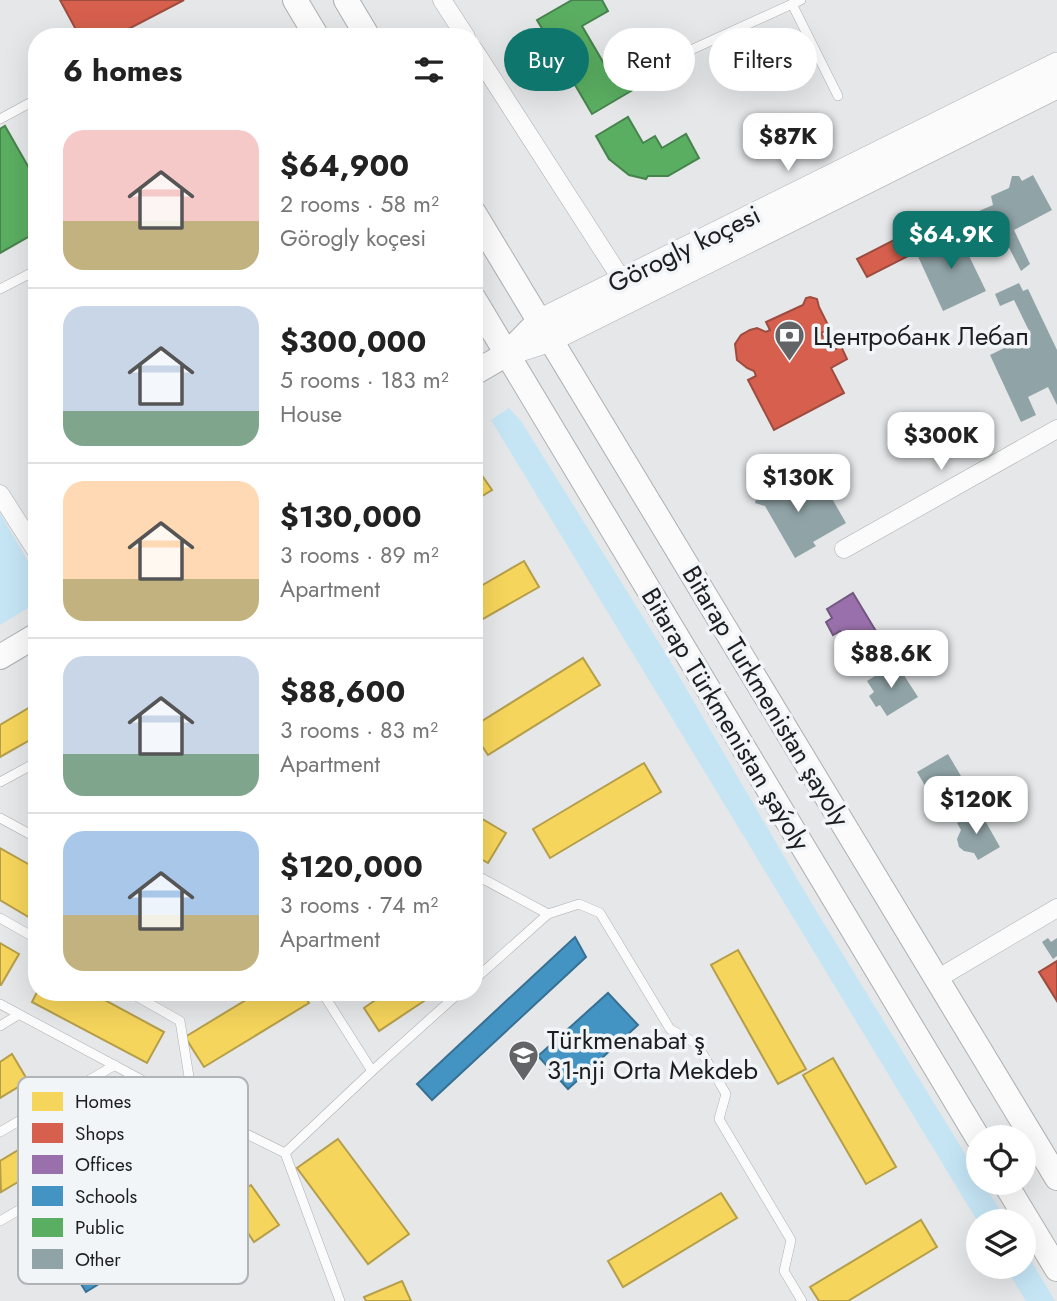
<!DOCTYPE html>
<html lang="en">
<head>
<meta charset="utf-8">
<style>
	:root { --surface:#fff; --page:#f6f6f6; --text:#222; --muted:#767676; --line:#e0e0e0; --accent:#0f766e }
	body { margin:0; font-family:Jost,sans-serif; background:var(--page); color:var(--text); height:100vh; display:flex; flex-direction:column; font-size:26px; white-space:nowrap }
	* { box-sizing:border-box; margin:0 }
	p { font-size:23px; color:var(--muted) }
	.icon { flex:none; width:38px; height:38px; fill:none; stroke:currentColor; stroke-width:2; stroke-linecap:round; stroke-linejoin:round }
	.map { position:relative; flex:1; overflow:hidden }
	.drawer { position:absolute; left:28px; top:28px; width:455px; height:973px; display:flex; flex-direction:column; background:var(--surface); border-radius:28px; box-shadow:0 7px 28px #0002 }
	.drawer>* { flex:none }
	.guide { position:absolute; left:504px; top:28px; width:448px; height:63px; display:flex; gap:14px }
	.tools { position:absolute; left:966px; top:1125px; display:grid; gap:14px }
	.tools a { display:grid; place-items:center; width:70px; height:70px; border-radius:50%; background:var(--surface); box-shadow:0 7px 28px #0002; font-size:35px }
	.price { position:absolute; translate:-50% -60px; padding:0 16px; border-radius:14px; background:#fff; color:#222; font-size:23px; line-height:46px; filter:drop-shadow(0 2px 4px #0008) }
	.price::after { content:''; position:absolute; left:50%; top:42px; width:21px; height:16px; margin-left:-10px; background:inherit; clip-path:polygon(0 0,100% 0,50% 100%) }
	.price.current { background:var(--accent); color:#fff }
	ul { padding:0; list-style:none }
	li { display:flex; align-items:center; gap:21px; height:175px; padding:0 35px }
	li+li { border-top:2px solid var(--line) }
	li span { display:grid; place-items:center; flex:none; width:196px; height:140px; border-radius:21px; color:#555 }
	li>.icon { margin-inline-start:auto }
	span .icon { width:84px; height:84px; fill:#fffc; stroke-width:1 }
	li b { font-size:30px }
	h2 { display:flex; justify-content:space-between; align-items:center; height:84px; padding:0 35px; font-size:30px }
	.pill { padding:0 24px; border-radius:32px; background:var(--surface); box-shadow:0 7px 28px #0002; font-size:24px; line-height:63px }
	.pill.current { background:var(--accent); color:#fff }
	.map>svg:first-child { display:block }
</style>
</head>
<body>
<div class="map">
<svg width="1057" height="1301" viewBox="0 0 1057 1301">
	<rect width="100%" height="100%" fill="#e5e7e9"/>
	<!-- green -->
	<g fill="#c5e5f5">
		<path d="M509,408L521,421L666,654L809,899L978,1175V1183H983L1007,1221L978,1222L491,420Z"/>
		<path d="M0,513L36,575L37,597L26,609L0,625Z"/>
		<path d="M1024,1249L1055,1301H1026L1005,1267H1024Z"/>
	</g>
	<!-- homes -->
	<g fill="#f6d55c" stroke="#b59e4a" stroke-width="2">
		<path d="M474,464L492,490L474,501Z"/>
		<path d="M524,561L539,587L474,624V590Z"/>
		<path d="M583,658L600,685L488,755L474,734V726Z"/>
		<path d="M37,703V736L0,757V725Z"/>
		<path d="M644,763L661,792L550,858L533,829Z"/>
		<path d="M474,814L506,833L488,863L474,855Z"/>
		<path d="M0,848L37,869V922L0,900Z"/>
		<path d="M0,943L19,954L1,985H0Z"/>
		<path d="M738,950L806,1069L778,1084L711,965Z"/>
		<path d="M37,992H90L164,1032L147,1063L32,1002Z"/>
		<path d="M259,992H302L309,1003L204,1067L185,1037Z"/>
		<path d="M387,992H423L427,999L379,1031L364,1008Z"/>
		<path d="M12,1054L28,1081L0,1098V1062Z"/>
		<path d="M833,1058L896,1167L866,1184L803,1075Z"/>
		<path d="M102,1100L116,1124L1,1192L0,1161Z"/>
		<path d="M338,1139L409,1234L368,1264L297,1168Z"/>
		<path d="M251,1185L279,1225L254,1242L227,1201Z"/>
		<path d="M721,1193L737,1218L623,1287L608,1261Z"/>
		<path d="M921,1220L937,1247L848,1301H819L810,1287Z"/>
		<path d="M402,1281L411,1301H366L364,1297Z"/>
	</g>
	<!-- shops -->
	<g fill="#d6604d" stroke="#9e4c3f" stroke-width="2">
		<path d="M60,0H184L113,37H80Z"/>
		<path d="M943,215L946,220L953,222L957,231L867,277L857,259Z"/>
		<path d="M810,297L817,299L819,307L830,329L821,333L831,351L841,346L847,359L831,368L844,393L774,430L748,380L756,376L754,371L747,368L737,360L735,344L741,335L750,330L757,328L766,332L770,330L766,322L803,305L806,298Z"/>
		<path d="M1057,961V1001L1039,972Z"/>
	</g>
	<!-- offices -->
	<path fill="#9970ab" stroke="#745781" stroke-width="2" d="M853,593L877,633L850,649L840,631L833,635L826,622L832,618L827,609Z"/>
	<!-- schools -->
	<g fill="#4393c3" stroke="#377092" stroke-width="2">
		<path d="M575,937L586,957L432,1100L417,1084Z"/>
		<path d="M608,993L638,1025L568,1089L538,1056Z"/>
		<path d="M145,1229L157,1248L86,1292L74,1273Z"/>
	</g>
	<!-- public -->
	<g fill="#5aae61" stroke="#47834d" stroke-width="2">
		<path d="M572,0H602L608,11L582,26L606,67L631,52L648,81L592,114L537,20Z"/>
		<path d="M628,117L643,143L655,136L662,148L686,134L699,158L668,176H648L646,179L629,175L609,159L596,136Z"/>
		<path d="M5,126L37,182V232L0,253V129Z"/>
	</g>
	<!-- building -->
	<g fill="#90a3a6">
		<path d="M1033,175L1052,210L1014,230L1030,264L1021,271L1003,236L980,248L974,235L970,236L963,229L968,221L965,217L993,205L991,196L1009,188L1012,176H1019L1022,181Z"/>
		<path d="M957,231L986,291L943,311L916,252Z"/>
		<path d="M1019,283L1023,291L1028,289L1057,350V405L1048,387L1028,397L1036,415L1021,422L990,355L1031,335L1014,300L1000,306L995,294Z"/>
		<path d="M775,469L795,506L826,488L846,523L813,542L816,546L795,558L765,506L755,503L758,490L753,482Z"/>
		<path d="M896,663L918,697L887,716L880,705L876,707L869,696L874,692L867,681Z"/>
		<path d="M948,754L968,788L937,806L917,772Z"/>
		<path d="M979,810L1000,847L978,860L974,853L964,851L959,847L957,839L961,830L957,823Z"/>
		<path d="M1048,938L1051,942L1057,938V956L1053,959L1042,942Z"/>
	</g>
	<g fill="none" stroke-linecap="round" stroke-linejoin="round">
		<defs>
			<g id="service">
				<path d="M792,4L838,96"/>
				<path d="M693,49L801,0"/>
				<path d="M0,119L37,99"/>
				<path d="M0,289L37,270"/>
				<path d="M0,782L37,762"/>
				<path d="M0,818L37,838"/>
				<path d="M474,874L548,914L579,904L600,913L670,1029L697,1044L726,1094L719,1119L791,1240L784,1271L802,1301"/>
				<path d="M0,918L37,939"/>
				<path d="M474,980L548,914"/>
				<path d="M129,992L180,1021L194,1108"/>
				<path d="M0,1004L194,1108"/>
				<path d="M0,1026L18,1015"/>
				<path d="M372,1071L460,992"/>
				<path d="M0,1132L115,1065"/>
				<path d="M285,1153L372,1071L322,992"/>
				<path d="M0,1221L194,1108L285,1153L340,1301"/>
			</g>
			<g id="minor">
				<path d="M442,0L466,37"/>
				<path d="M474,50L622,280"/>
				<path d="M0,494L37,552"/>
				<path d="M844,549L1057,429"/>
				<path d="M937,979L1057,908"/>
			</g>
			<g id="tertiary">
				<path d="M539,321L1057,64"/>
				<path d="M507,354L551,340L1057,87"/>
			</g>
			<g id="secondary">
				<path d="M295,0L317,37"/>
				<path d="M346,0L368,37"/>
				<path d="M474,213L1057,1178"/>
				<path d="M474,299L978,1138"/>
				<path d="M474,373L507,354L539,321"/>
				<path d="M0,657L37,635"/>
				<path d="M1005,1183L1057,1269"/>
			</g>
		</defs>
		<!-- service casing -->
		<use href="#service" stroke="#adafb0" stroke-width="10"/>
		<!-- minor casing -->
		<use href="#minor" stroke="#adafb0" stroke-width="19"/>
		<!-- tertiary casing -->
		<use href="#tertiary" stroke="#adafb0" stroke-width="24"/>
		<!-- secondary casing -->
		<use href="#secondary" stroke="#adafb0" stroke-width="26"/>
		<!-- service -->
		<use href="#service" stroke="#fbfbfc" stroke-width="9"/>
		<!-- minor -->
		<use href="#minor" stroke="#fbfbfc" stroke-width="18"/>
		<!-- tertiary -->
		<use href="#tertiary" stroke="#fbfbfc" stroke-width="23"/>
		<!-- secondary -->
		<use href="#secondary" stroke="#fbfbfc" stroke-width="24"/>
	</g>
	<!-- icons -->
	<defs>
		<symbol id="bank-pin" viewBox="-11 -11 22 30"><path d="M0 17L-7.5 6A9.5 9.5 0 1 1 7.5 6Z" fill="#626466" stroke="#f1f5f8"/><path d="M-6-4H6V4H-6ZM0-2.3a2.3 2.3 0 1 0 0 4.6a2.3 2.3 0 1 0 0-4.6Z" fill="#fff"/></symbol>
		<symbol id="school-pin" viewBox="-11 -11 22 30"><path d="M0 17L-7.5 6A9.5 9.5 0 1 1 7.5 6Z" fill="#626466" stroke="#f1f5f8"/><path d="M0-5L7-2L0 1L-7-2ZM-4 1L0 2.5L4 1V4Q0 6-4 4Z" fill="#fff"/></symbol>
	</defs>
	<g fill-rule="evenodd">
		<use href="#bank-pin" x="772" y="318" width="35" height="47"/>
		<use href="#school-pin" x="506" y="1038" width="35" height="47"/>
	</g>
	<g text-anchor="middle" stroke-width="7" stroke-linejoin="round" paint-order="stroke">
		<!-- street labels -->
		<g font-size="26" fill="#1c1e1f" stroke="#f1f5f8">
			<text transform="translate(684 249) rotate(-26)" y="9">Görogly koçesi</text>
			<text transform="translate(766 696) rotate(59)" y="9">Bitarap Turkmenistan şayoly</text>
			<text transform="translate(726 719) rotate(59)" y="9">Bitarap Türkmenistan şaýoly</text>
		</g>
		<!-- poi labels -->
		<g font-size="26" fill="#1c1e1f" stroke="#f1f5f8" text-anchor="start">
			<text x="813" y="345">Центробанк Лебап</text>
			<text x="547" y="1049">Türkmenabat ş<tspan x="547" dy="30">31-nji Orta Mekdeb</tspan></text>
		</g>
	</g>
	<!-- legend -->
	<rect x="18" y="1077" width="230" height="207" rx="10" fill="#f1f5f8" stroke="#b1b4b7" stroke-width="2"/>
	<rect x="32" y="1092" width="31" height="19" fill="#f6d55c"/>
	<rect x="32" y="1123" width="31" height="20" fill="#d6604d"/>
	<rect x="32" y="1155" width="31" height="19" fill="#9970ab"/>
	<rect x="32" y="1186" width="31" height="20" fill="#4393c3"/>
	<rect x="32" y="1218" width="31" height="19" fill="#5aae61"/>
	<rect x="32" y="1249" width="31" height="20" fill="#90a3a6"/>
	<g font-size="19" fill="#1c1e1f">
		<text x="75" y="1108">Homes</text>
		<text x="75" y="1140">Shops</text>
		<text x="75" y="1171">Offices</text>
		<text x="75" y="1203">Schools</text>
		<text x="75" y="1234">Public</text>
		<text x="75" y="1266">Other</text>
	</g>
</svg>
<div class="tools">
<a><svg class="icon" aria-label="locate" viewBox="0 0 24 24"><circle cx="12" cy="12" r="6"/><path d="M12 2v4M12 18v4M2 12h4M18 12h4"/></svg></a>
<a><svg class="icon" aria-label="layers" viewBox="0 0 24 24"><path d="M12 4l9 5-9 5-9-5zM3 14l9 5 9-5"/></svg></a>
</div>
<b class="price" style="left:788px;top:173px">$87K</b>
<b class="price current" style="left:951px;top:271px">$64.9K</b>
<b class="price" style="left:941px;top:472px">$300K</b>
<b class="price" style="left:798px;top:514px">$130K</b>
<b class="price" style="left:891px;top:690px">$88.6K</b>
<b class="price" style="left:976px;top:836px">$120K</b>
<div class="guide">
<a class="pill current">Buy</a>
<a class="pill">Rent</a>
<a class="pill">Filters</a>
</div>
<section class="drawer">
<h2>6 homes<svg class="icon" aria-label="filters" viewBox="0 0 24 24"><path d="M4 7h16M4 17h16"/><circle cx="9" cy="7" r="2"/><circle cx="15" cy="17" r="2"/></svg></h2>
<ul>
<li><span style="background:linear-gradient(#f6c9c9 65%,#c2b280 0)"><svg class="icon" aria-label="home" viewBox="0 0 24 24"><path d="M3 11l9-7 9 7M6 9v11h12V9"/></svg></span><div><b>$64,900</b><p>2 rooms · 58 m²</p><p>Görogly koçesi</p></div></li>
<li><span style="background:linear-gradient(#c9d6e8 75%,#7fa58c 0)"><svg class="icon" aria-label="home" viewBox="0 0 24 24"><path d="M3 11l9-7 9 7M6 9v11h12V9"/></svg></span><div><b>$300,000</b><p>5 rooms · 183 m²</p><p>House</p></div></li>
<li><span style="background:linear-gradient(#ffd9b3 70%,#c2b280 0)"><svg class="icon" aria-label="home" viewBox="0 0 24 24"><path d="M3 11l9-7 9 7M6 9v11h12V9"/></svg></span><div><b>$130,000</b><p>3 rooms · 89 m²</p><p>Apartment</p></div></li>
<li><span style="background:linear-gradient(#c9d6e8 70%,#7fa58c 0)"><svg class="icon" aria-label="home" viewBox="0 0 24 24"><path d="M3 11l9-7 9 7M6 9v11h12V9"/></svg></span><div><b>$88,600</b><p>3 rooms · 83 m²</p><p>Apartment</p></div></li>
<li><span style="background:linear-gradient(#a9c7e8 60%,#c2b280 0)"><svg class="icon" aria-label="home" viewBox="0 0 24 24"><path d="M3 11l9-7 9 7M6 9v11h12V9"/></svg></span><div><b>$120,000</b><p>3 rooms · 74 m²</p><p>Apartment</p></div></li>
</ul>
</section>
</div>
</body>
</html>
